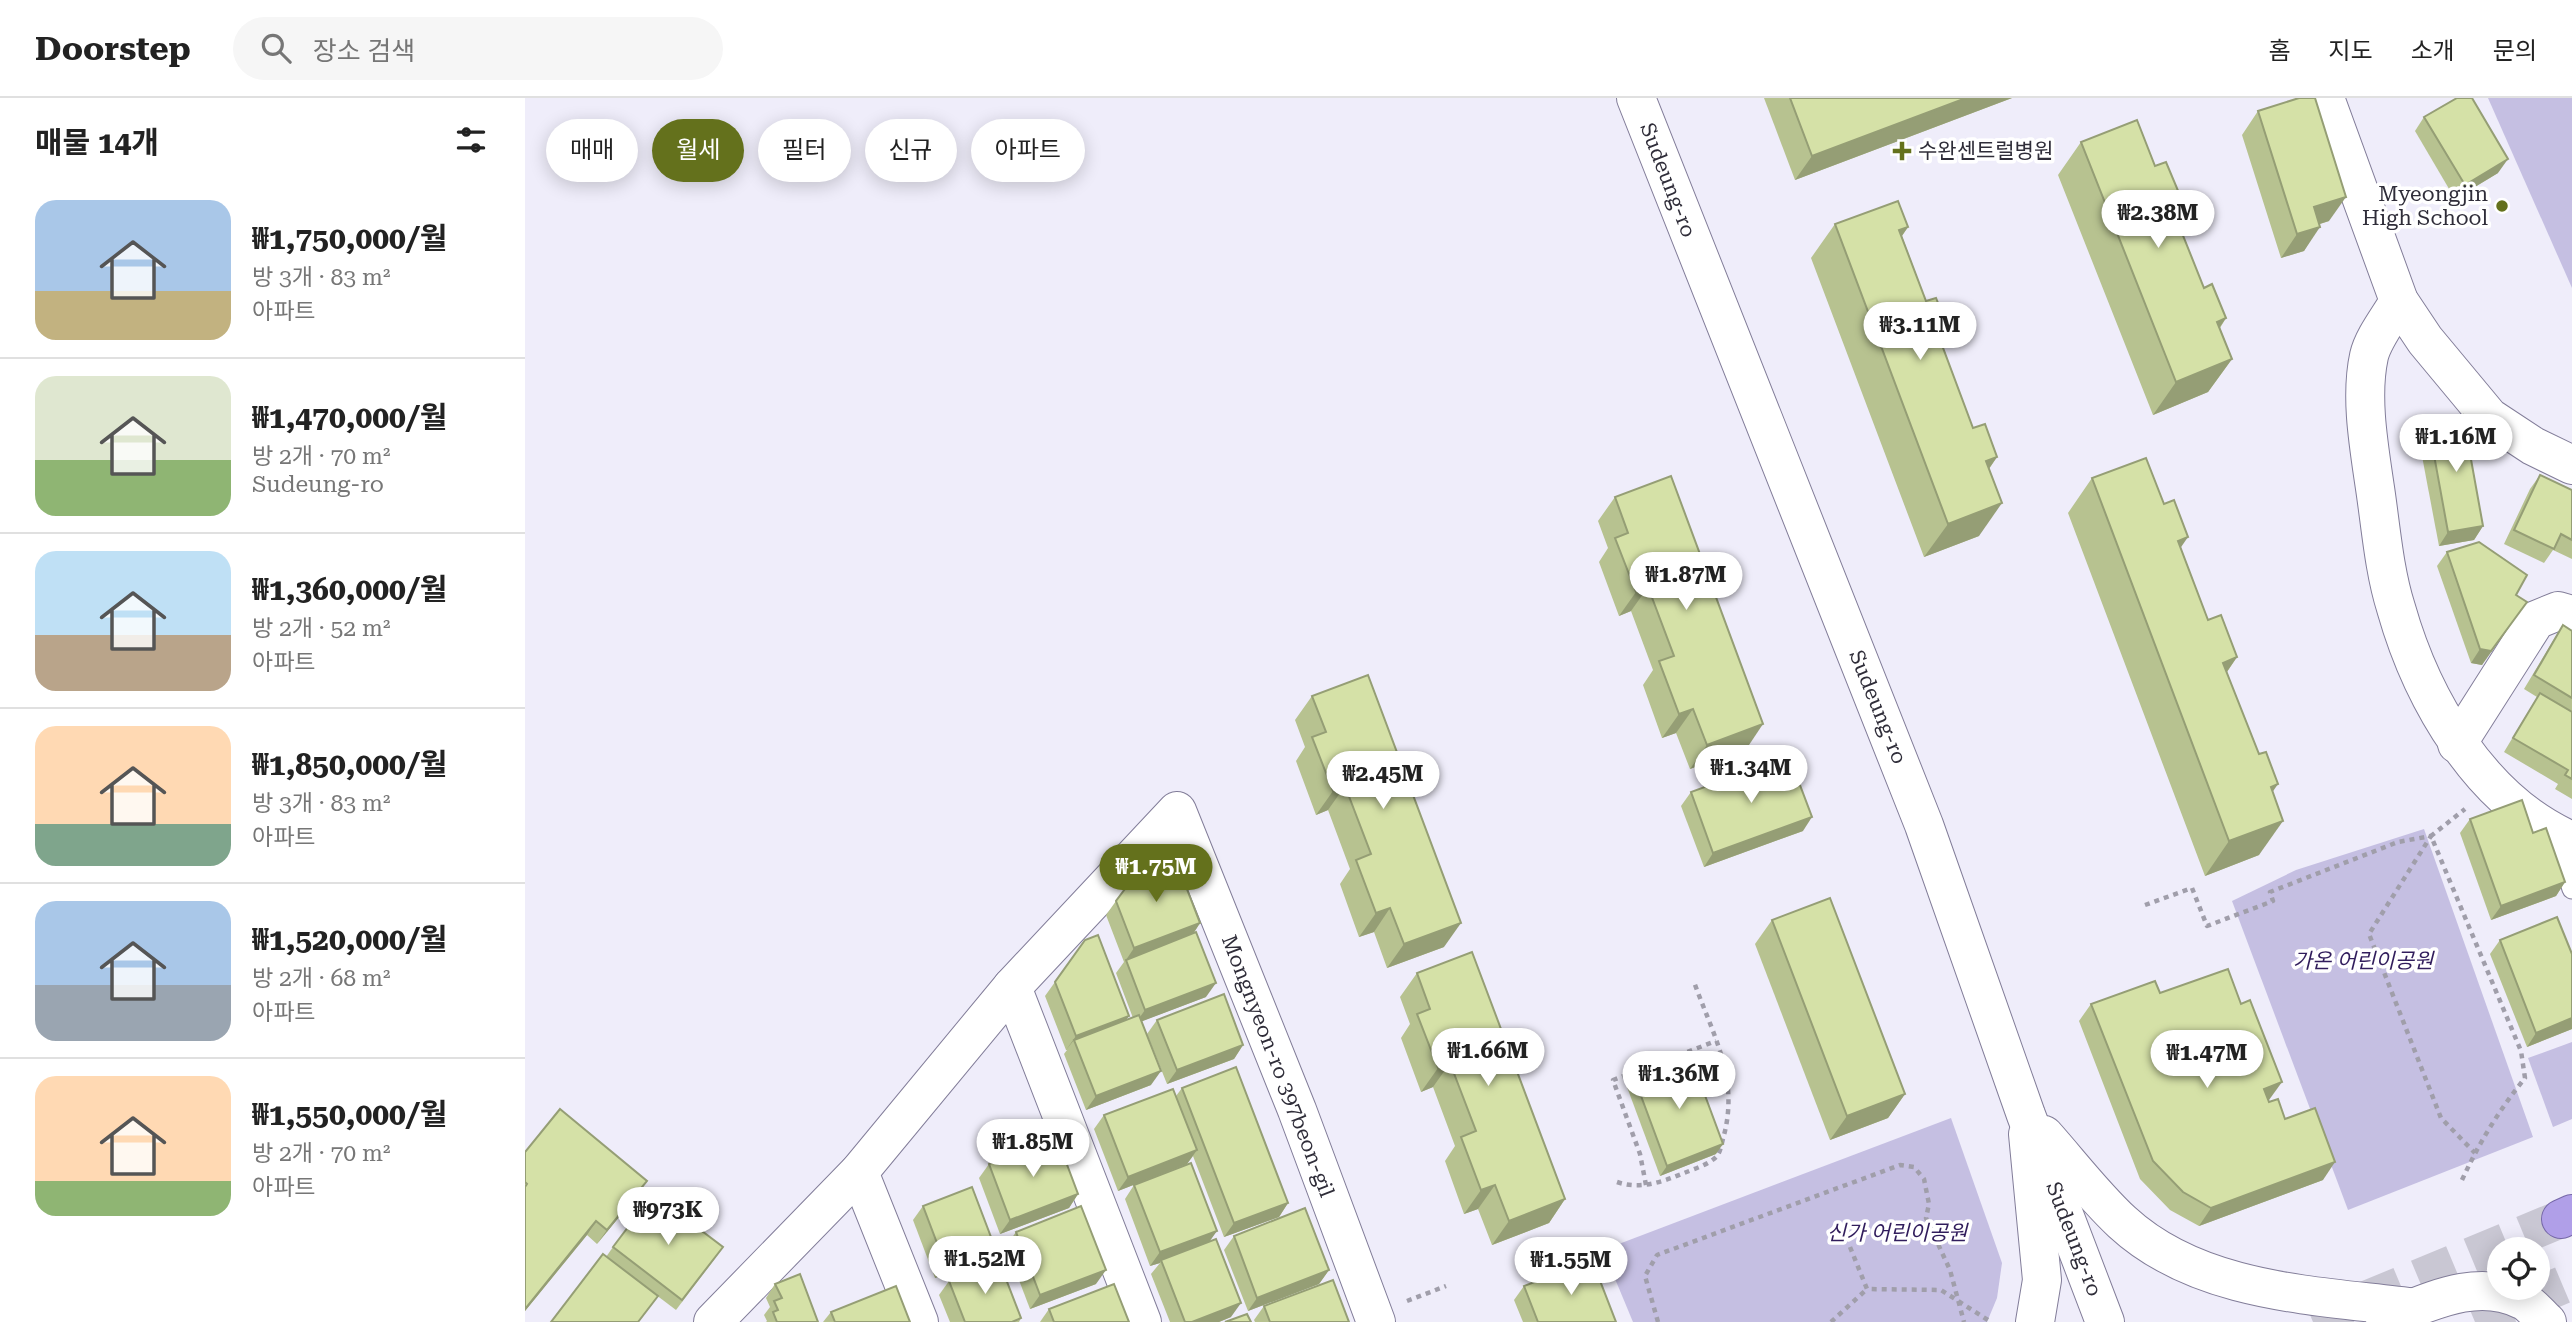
<!DOCTYPE html>
<html lang="ko">
<head>
<meta charset="utf-8">
<style>
	:root { --surface:#fff; --page:#f6f6f6; --text:#222; --muted:#767676; --line:#e0e0e0; --accent:#64711c }
	body { margin:0; font-family:"Roboto Serif","Noto Sans KR",serif; background:var(--page); color:var(--text); height:100vh; display:flex; flex-direction:column; font-size:26px; white-space:nowrap }
	* { box-sizing:border-box; margin:0 }
	p { font-size:23px; color:var(--muted) }
	.icon { flex:none; width:38px; height:38px; fill:none; stroke:currentColor; stroke-width:2; stroke-linecap:round; stroke-linejoin:round }
	.map { position:relative; flex:1; overflow:hidden }
	.details { display:flex; flex-direction:column; background:var(--surface); width:525px }
	.details>* { flex:none }
	.guide { position:absolute; left:21px; top:21px; width:665px; height:63px; display:flex; gap:14px }
	.controls { position:absolute; left:1962px; top:1139px; display:grid; gap:14px }
	.controls a { display:grid; place-items:center; width:63px; height:63px; border-radius:50%; background:var(--surface); box-shadow:0 4px 18px #0003; font-size:35px }
	.price { position:absolute; translate:-50% -60px; padding:0 16px; border-radius:24px; background:#fff; color:#222; font-size:23px; line-height:46px; filter:drop-shadow(0 2px 4px #0008) }
	.price::after { content:''; position:absolute; left:50%; top:42px; width:21px; height:16px; margin-left:-10px; background:inherit; clip-path:polygon(0 0,100% 0,50% 100%) }
	.price.active { background:var(--accent); color:#fff }
	ul { padding:0; list-style:none }
	li { display:flex; align-items:center; gap:21px; height:175px; padding:0 35px }
	li+li { border-top:2px solid var(--line) }
	li span { display:grid; place-items:center; flex:none; width:196px; height:140px; border-radius:21px; color:#555 }
	li>.icon { margin-inline-start:auto }
	span .icon { width:84px; height:84px; fill:#fffc; stroke-width:1 }
	li b { font-size:30px }
	h2 { display:flex; justify-content:space-between; align-items:center; height:84px; padding:0 35px; font-size:30px }
	.pill { padding:0 24px; border-radius:32px; background:var(--surface); box-shadow:0 4px 18px #0003; font-size:24px; line-height:63px }
	.pill.active { background:var(--accent); color:#fff }
	header { display:flex; align-items:center; gap:42px; box-sizing:border-box; height:98px; padding:0 35px; background:var(--surface); border-bottom:2px solid var(--line) }
	header strong { font-size:33px }
	nav { display:flex; gap:38px; margin-inline-start:auto; font-size:24px }
	.search { width:490px; height:63px; background:var(--page); display:flex; align-items:center; gap:18px; box-sizing:border-box; padding:0 24px; border-radius:38px; color:var(--muted); font-size:26px }
	main { display:flex; flex:1; min-height:0 }
	.map>svg:first-child { display:block }
</style>
</head>
<body>
<header>
<strong>Doorstep</strong>
<div class="search"><svg class="icon" aria-label="search" viewBox="0 0 24 24"><circle cx="10" cy="10" r="6"/><path d="M15 15l6 6"/></svg>장소 검색</div>
<nav><a>홈</a><a>지도</a><a>소개</a><a>문의</a></nav>
</header>
<main>
<section class="details">
<h2>매물 14개<svg class="icon" aria-label="filters" viewBox="0 0 24 24"><path d="M4 7h16M4 17h16"/><circle cx="9" cy="7" r="2"/><circle cx="15" cy="17" r="2"/></svg></h2>
<ul>
<li><span style="background:linear-gradient(#a9c7e8 65%,#c2b280 0)"><svg class="icon" aria-label="home" viewBox="0 0 24 24"><path d="M3 11l9-7 9 7M6 9v11h12V9"/></svg></span><div><b>₩1,750,000/월</b><p>방 3개 · 83 m²</p><p>아파트</p></div></li>
<li><span style="background:linear-gradient(#dfe7d0 60%,#8fb573 0)"><svg class="icon" aria-label="home" viewBox="0 0 24 24"><path d="M3 11l9-7 9 7M6 9v11h12V9"/></svg></span><div><b>₩1,470,000/월</b><p>방 2개 · 70 m²</p><p>Sudeung-ro</p></div></li>
<li><span style="background:linear-gradient(#bfe0f5 60%,#b9a48a 0)"><svg class="icon" aria-label="home" viewBox="0 0 24 24"><path d="M3 11l9-7 9 7M6 9v11h12V9"/></svg></span><div><b>₩1,360,000/월</b><p>방 2개 · 52 m²</p><p>아파트</p></div></li>
<li><span style="background:linear-gradient(#ffd9b3 70%,#7fa58c 0)"><svg class="icon" aria-label="home" viewBox="0 0 24 24"><path d="M3 11l9-7 9 7M6 9v11h12V9"/></svg></span><div><b>₩1,850,000/월</b><p>방 3개 · 83 m²</p><p>아파트</p></div></li>
<li><span style="background:linear-gradient(#a9c7e8 60%,#9aa5b1 0)"><svg class="icon" aria-label="home" viewBox="0 0 24 24"><path d="M3 11l9-7 9 7M6 9v11h12V9"/></svg></span><div><b>₩1,520,000/월</b><p>방 2개 · 68 m²</p><p>아파트</p></div></li>
<li><span style="background:linear-gradient(#ffd9b3 75%,#8fb573 0)"><svg class="icon" aria-label="home" viewBox="0 0 24 24"><path d="M3 11l9-7 9 7M6 9v11h12V9"/></svg></span><div><b>₩1,550,000/월</b><p>방 2개 · 70 m²</p><p>아파트</p></div></li>
</ul>
</section>
<div class="map">
<svg width="2047" height="1224" viewBox="0 0 2047 1224">
	<rect width="100%" height="100%" fill="#efedfa"/>
	<!-- green -->
	<g fill="#c5bfe2">
		<path d="M1963,0H2047V190Z"/>
		<path d="M1899,731L2008,1039L1823,1112L1707,803L1771,772Z"/>
		<path d="M2047,944V1021L2028,1029L2003,960Z"/>
		<path d="M1426,1020L1477,1165L1472,1200L1462,1224H1108L1078,1152Z"/>
	</g>
	<g fill="none" stroke-linecap="round" stroke-linejoin="round">
		<!-- trunk-tunnel -->
		<g stroke="#c9c7d3" stroke-width="38" stroke-dasharray="38 19" stroke-linecap="butt">
			<path d="M1788,1224L2036,1121"/>
			<path d="M1950,1224L2047,1183"/>
		</g>
		<defs>
			<path id="service" d="M2030,737L2047,791"/>
			<g id="minor">
				<path d="M1800,0L1874,203L1900,242L1964,319L2008,348L2047,367"/>
				<path d="M1874,203C1865,219 1848,240 1844,258C1835,299 1844,349 1850,390C1856,430 1859,472 1871,510C1897,602 1956,704 2047,743"/>
				<path d="M1932,646L2011,522L2033,513L2047,517"/>
				<path d="M487,889L617,1224"/>
				<path d="M1503,1036L1517,1182L1510,1224"/>
				<path d="M334,1074L394,1224"/>
				<path d="M1860,1221C1903,1205 1951,1179 1997,1202C2006,1206 2014,1217 2022,1224"/>
				<path d="M188,1224L334,1074L487,889L652,713L772,1012L851,1224"/>
			</g>
			<g id="tertiary">
				<path d="M1111,0L1399,727L1501,1017L1580,1224"/>
				<path d="M1519,1037C1544,1065 1569,1098 1597,1124C1675,1196 1792,1197 1891,1210"/>
			</g>
			<path id="trunk" d="M2036,1121L2047,1116"/>
		</defs>
		<!-- service casing -->
		<use href="#service" stroke="#827d99" stroke-width="21"/>
		<!-- minor casing -->
		<use href="#minor" stroke="#827d99" stroke-width="40"/>
		<!-- tertiary casing -->
		<use href="#tertiary" stroke="#827d99" stroke-width="40"/>
		<!-- trunk casing -->
		<use href="#trunk" stroke="#7668a8" stroke-width="40"/>
		<!-- path -->
		<g stroke="#a09eaa" stroke-width="4.5" stroke-dasharray="5 5" stroke-linecap="butt">
			<path d="M1620,807L1667,790L1682,828L1748,803L1745,794L1873,744L1906,738L1844,836L1916,1020L1950,1055"/>
			<path d="M1937,1082C1954,1045 1974,1012 2000,980L1996,953L1906,738L1940,711"/>
			<path d="M1092,1084C1115,1092 1137,1084 1159,1075C1169,1071 1185,1066 1192,1058C1196,1053 1197,1043 1199,1037C1214,980 1188,937 1169,884"/>
			<path d="M1121,1087L1115,1056L1088,982L1191,943"/>
			<path d="M1325,1149L1342,1191L1416,1192L1466,1224"/>
			<path d="M882,1203L921,1188"/>
			<path d="M1133,1224L1120,1178L1132,1157L1375,1067L1389,1069L1399,1081L1404,1106L1401,1120L1425,1172L1439,1224"/>
			<path d="M1306,1224L1342,1191"/>
		</g>
		<!-- service -->
		<use href="#service" stroke="#fff" stroke-width="19"/>
		<!-- minor -->
		<use href="#minor" stroke="#fff" stroke-width="38"/>
		<!-- tertiary -->
		<use href="#tertiary" stroke="#fff" stroke-width="38"/>
		<!-- trunk -->
		<use href="#trunk" stroke="#b09fe8" stroke-width="38"/>
	</g>
	<!-- wall -->
	<g fill="#b7c290">
		<path d="M1239,0H1487L1270,82Z"/>
		<path d="M1733,13L1804,123L1795,126L1779,153L1756,160L1717,37Z"/>
		<path d="M1899,19L1973,75L1930,101L1890,33Z"/>
		<path d="M1556,44L1645,107L1679,190L1701,220L1695,230L1707,261L1683,294L1628,317L1533,77Z"/>
		<path d="M1310,126L1383,129L1377,138L1401,203L1425,235L1417,246L1448,330L1472,359L1464,371L1454,438L1399,459L1286,160Z"/>
		<path d="M1903,324L1958,428L1949,442L1914,448L1893,337Z"/>
		<path d="M2015,377L2047,392V461L2028,452L2019,465L1979,446L2005,391Z"/>
		<path d="M1567,380L1656,450L1683,522L1712,559L1702,574L1748,695L1734,757L1680,778L1543,415Z"/>
		<path d="M1090,399L1222,650L1165,671L1151,635L1137,640L1118,587L1128,572L1106,513L1094,518L1074,464L1083,450L1073,423Z"/>
		<path d="M1922,454L1991,497L1957,567L1946,565L1912,468Z"/>
		<path d="M2038,527L2047,533V701L2030,691L2033,686L1979,654L2012,599L1999,591L2029,541Z"/>
		<path d="M787,598L919,849L862,870L849,834L834,839L815,786L825,771L803,712L791,717L771,663L780,649L770,622Z"/>
		<path d="M1166,694L1278,733L1179,769L1156,708Z"/>
		<path d="M1945,721L2008,735L2040,784L2031,798L1966,822L1935,735Z"/>
		<path d="M591,803L675,825L668,836L681,899L617,923L626,987L561,1012L539,956L542,952H541L520,898L560,842L601,922L608,920L591,875L599,864L581,817Z"/>
		<path d="M1247,822L1380,996L1363,1020L1305,1042L1230,846Z"/>
		<path d="M1975,842L2047,931L2002,949L1965,856Z"/>
		<path d="M892,875L1040,1101L1024,1125L967,1147L953,1111L939,1116L920,1063L930,1048L908,989L896,994L876,940L885,926L875,899Z"/>
		<path d="M1566,906L1744,1002H1743L1760,1021L1798,1082L1674,1128L1645,1112L1615,1081L1554,923Z"/>
		<path d="M632,922L718,947L709,961L642,986L622,936Z"/>
		<path d="M1109,979L1191,1056L1135,1078L1102,989Z"/>
		<path d="M657,990L763,1105L754,1119L699,1139L668,1058L662,1066L593,1093L569,1031L579,1017L651,998Z"/>
		<path d="M0,1054L112,1097L72,1146L62,1137L0,1213Z"/>
		<path d="M464,1066L553,1096L544,1110L475,1136L454,1080Z"/>
		<path d="M609,1087L684,1144L706,1219L694,1224H645L626,1176L635,1165L625,1168L600,1101Z"/>
		<path d="M398,1108L469,1147L459,1161L410,1180L388,1122Z"/>
		<path d="M491,1134L571,1186L505,1211L481,1148Z"/>
		<path d="M709,1138L804,1172L794,1186L723,1213L699,1152Z"/>
		<path d="M88,1149L191,1159L151,1212L81,1159Z"/>
		<path d="M424,1183L496,1220L494,1224H425L414,1197Z"/>
		<path d="M250,1186L293,1224H241L242,1223L239,1217L245,1209L241,1200Z"/>
		<path d="M999,1188L1091,1224H998L989,1202Z"/>
		<path d="M739,1208L824,1224H730L729,1222Z"/>
		<path d="M524,1211L604,1224H515Z"/>
		<path d="M306,1214L385,1224H298Z"/>
	</g>
	<!-- shaded-wall -->
	<g fill="#959e75">
		<path d="M1441,0H1487L1270,82L1287,58Z"/>
		<path d="M1983,61L1973,75L1930,101L1940,87Z"/>
		<path d="M1654,95L1630,128L1643,100Z"/>
		<path d="M1821,99L1804,123L1772,133L1789,109Z"/>
		<path d="M1383,129L1360,162L1374,132Z"/>
		<path d="M1795,129L1779,153L1756,160L1772,136Z"/>
		<path d="M1701,220L1678,254L1692,224Z"/>
		<path d="M1425,235L1402,268L1414,239Z"/>
		<path d="M1707,261L1683,294L1628,317L1651,284Z"/>
		<path d="M1472,359L1449,392L1461,363Z"/>
		<path d="M1477,405L1454,438L1399,459L1423,426Z"/>
		<path d="M1958,428L1949,442L1914,448L1923,434Z"/>
		<path d="M1663,439L1639,474L1653,443Z"/>
		<path d="M1123,489L1106,513L1094,518L1111,494Z"/>
		<path d="M1992,518L1957,567L1946,565L1955,551Z"/>
		<path d="M1712,559L1688,594L1698,565Z"/>
		<path d="M1168,611L1151,635L1137,640L1154,616Z"/>
		<path d="M1238,626L1222,650L1165,671L1182,647Z"/>
		<path d="M1753,686L1729,721L1746,689Z"/>
		<path d="M820,688L803,712L791,717L808,693Z"/>
		<path d="M1287,719L1278,733L1179,769L1188,755Z"/>
		<path d="M1758,723L1734,757L1680,778L1704,743Z"/>
		<path d="M2040,784L2031,798L1966,822L1976,808Z"/>
		<path d="M865,810L849,834L834,839L851,815Z"/>
		<path d="M675,825L666,839L601,862L609,850Z"/>
		<path d="M936,825L919,849L862,870L879,846Z"/>
		<path d="M691,885L681,899L610,926L620,912Z"/>
		<path d="M604,918L594,932L549,942L541,952L551,938Z"/>
		<path d="M2047,920V931L2002,949L2011,935Z"/>
		<path d="M718,947L709,961L642,986L652,972Z"/>
		<path d="M925,965L908,989L896,994L913,970Z"/>
		<path d="M636,973L626,987L561,1012L571,998Z"/>
		<path d="M1757,984L1744,1002L1726,1009L1739,991Z"/>
		<path d="M1380,996L1363,1020L1305,1042L1322,1018Z"/>
		<path d="M1198,1046L1191,1056L1135,1078L1142,1068Z"/>
		<path d="M672,1052L662,1066L593,1093L603,1079Z"/>
		<path d="M1810,1064L1798,1082L1674,1128L1686,1110Z"/>
		<path d="M122,1083L112,1097L72,1146L82,1132Z"/>
		<path d="M970,1087L953,1111L939,1116L956,1092Z"/>
		<path d="M553,1096L544,1110L475,1136L485,1122Z"/>
		<path d="M1040,1101L1024,1125L967,1147L984,1123Z"/>
		<path d="M763,1105L754,1119L699,1139L709,1125Z"/>
		<path d="M71,1123L62,1137L0,1213V1211Z"/>
		<path d="M692,1133L682,1147L636,1162L635,1165L625,1168L635,1154Z"/>
		<path d="M469,1147L459,1161L410,1180L420,1166Z"/>
		<path d="M581,1172L571,1186L505,1211L515,1197Z"/>
		<path d="M804,1172L794,1186L723,1213L732,1200Z"/>
		<path d="M716,1205L706,1219L694,1224H667Z"/>
	</g>
	<!-- building -->
	<g fill="#d5e1a7" stroke="#959e75" stroke-width="2">
		<path d="M1265,0H1441L1287,58Z"/>
		<path d="M1774,0H1790L1821,99L1789,109L1795,129L1772,136L1733,13Z"/>
		<path d="M1932,0H1947L1983,61L1940,87L1899,19Z"/>
		<path d="M1612,22L1630,68L1641,64L1654,95L1643,100L1679,190L1687,186L1701,220L1692,224L1707,261L1651,284L1556,44Z"/>
		<path d="M1373,103L1383,129L1374,132L1401,203L1411,200L1425,235L1414,239L1448,330L1460,326L1472,359L1461,363L1477,405L1423,426L1310,126Z"/>
		<path d="M1938,317L1958,428L1923,434L1903,324Z"/>
		<path d="M1621,360L1639,406L1649,402L1663,439L1653,443L1683,522L1696,517L1712,559L1698,565L1734,656L1741,654L1753,686L1746,689L1758,723L1704,743L1567,380Z"/>
		<path d="M2015,377L2047,392V442L2036,436L2029,451L1989,432Z"/>
		<path d="M1146,378L1238,626L1182,647L1168,611L1154,616L1134,563L1149,558L1123,489L1111,494L1090,440L1103,435L1090,399Z"/>
		<path d="M1954,444L2002,477L1991,497L2002,504L1966,553L1955,551L1922,454Z"/>
		<path d="M2038,527L2047,533V600L2009,577Z"/>
		<path d="M843,577L936,825L879,846L865,810L851,815L831,762L846,756L820,688L808,693L787,639L801,634L787,598Z"/>
		<path d="M2015,595L2047,614V681L2040,677L2043,672L1988,640Z"/>
		<path d="M1264,658L1287,719L1188,755L1166,694Z"/>
		<path d="M1997,702L2008,735L2021,730L2040,784L1976,808L1945,721Z"/>
		<path d="M638,762L653,768L675,825L609,850L591,803L615,771Z"/>
		<path d="M1305,800L1380,996L1322,1018L1247,822Z"/>
		<path d="M2032,819L2047,856V920L2011,935L1975,842Z"/>
		<path d="M671,834L691,885L620,912L601,862Z"/>
		<path d="M573,837L604,918L551,938L530,884L560,842Z"/>
		<path d="M947,854L1040,1101L984,1123L970,1087L956,1092L936,1039L951,1033L925,965L913,970L892,916L905,911L892,875Z"/>
		<path d="M1703,871L1716,906L1725,902L1757,984L1739,991L1744,1004L1753,1001L1760,1021L1790,1010L1810,1064L1686,1110L1658,1094L1628,1063L1566,906L1630,883L1635,895Z"/>
		<path d="M699,896L718,947L652,972L632,922Z"/>
		<path d="M614,917L636,973L571,998L549,942Z"/>
		<path d="M1165,957L1198,1046L1142,1068L1109,979Z"/>
		<path d="M711,969L763,1105L709,1125L657,990Z"/>
		<path d="M648,991L672,1052L603,1079L579,1017Z"/>
		<path d="M35,1011L122,1083L82,1132L71,1123L0,1211V1089L2,1086L0,1084V1054Z"/>
		<path d="M532,1040L553,1096L485,1122L464,1066Z"/>
		<path d="M666,1065L692,1133L635,1154L609,1087Z"/>
		<path d="M447,1089L469,1147L420,1166L398,1108Z"/>
		<path d="M128,1096L198,1149L157,1202L88,1149Z"/>
		<path d="M556,1108L581,1172L515,1197L491,1134Z"/>
		<path d="M780,1110L804,1172L732,1200L709,1138Z"/>
		<path d="M691,1141L716,1205L667,1224H660L636,1162Z"/>
		<path d="M78,1156L133,1198L113,1224H26Z"/>
		<path d="M1067,1162L1091,1224H1013L999,1188Z"/>
		<path d="M474,1163L496,1220L487,1224H440L424,1183Z"/>
		<path d="M275,1176L293,1224H252L248,1214L253,1212L249,1203L257,1200L250,1186Z"/>
		<path d="M808,1182L824,1224H745L739,1208Z"/>
		<path d="M589,1186L604,1224H529L524,1211Z"/>
		<path d="M371,1188L385,1224H310L306,1214Z"/>
		<path d="M722,1216L726,1224H700Z"/>
	</g>
	<!-- markers -->
	<g fill="#64711c" stroke="#fff" stroke-width="2.5">
		<path d="M1373.5 42.5h7v7h7v7h-7v7h-7v-7h-7v-7h7z"/>
		<circle cx="1977" cy="108" r="7"/>
	</g>
	<g text-anchor="middle" stroke-width="7" stroke-linejoin="round" paint-order="stroke">
		<!-- poi labels -->
		<g font-size="21" fill="#2f2d39" stroke="#fff" text-anchor="start">
			<text x="1393" y="60">수완센트럴병원</text>
			<text x="1963" y="103" text-anchor="end">Myeongjin<tspan x="1963" dy="24">High School</tspan></text>
		</g>
		<!-- street labels -->
		<g font-size="21" fill="#2f2d39" stroke="#fff">
			<text transform="translate(1143 82) rotate(69)" y="7">Sudeung-ro</text>
			<text transform="translate(1353 609) rotate(68)" y="7">Sudeung-ro</text>
			<text transform="translate(753 968) rotate(69)" y="7">Mongnyeon-ro 397beon-gil</text>
			<text transform="translate(1549 1141) rotate(69)" y="7">Sudeung-ro</text>
		</g>
		<!-- park labels -->
		<g font-size="21" font-style="italic" fill="#311d5c" stroke="#fff">
			<text x="1838" y="870">가온 어린이공원</text>
			<text x="1372" y="1142">신가 어린이공원</text>
		</g>
	</g>
</svg>
<div class="controls">
<a><svg class="icon" aria-label="locate" viewBox="0 0 24 24"><circle cx="12" cy="12" r="6"/><path d="M12 2v4M12 18v4M2 12h4M18 12h4"/></svg></a>
</div>
<b class="price" style="left:1633px;top:152px">₩2.38M</b>
<b class="price" style="left:1395px;top:264px">₩3.11M</b>
<b class="price" style="left:1931px;top:376px">₩1.16M</b>
<b class="price" style="left:1161px;top:514px">₩1.87M</b>
<b class="price" style="left:1226px;top:707px">₩1.34M</b>
<b class="price" style="left:858px;top:713px">₩2.45M</b>
<b class="price active" style="left:631px;top:806px">₩1.75M</b>
<b class="price" style="left:963px;top:990px">₩1.66M</b>
<b class="price" style="left:1682px;top:992px">₩1.47M</b>
<b class="price" style="left:1154px;top:1013px">₩1.36M</b>
<b class="price" style="left:508px;top:1081px">₩1.85M</b>
<b class="price" style="left:143px;top:1149px">₩973K</b>
<b class="price" style="left:460px;top:1198px">₩1.52M</b>
<b class="price" style="left:1046px;top:1199px">₩1.55M</b>
<div class="guide">
<a class="pill">매매</a>
<a class="pill active">월세</a>
<a class="pill">필터</a>
<a class="pill">신규</a>
<a class="pill">아파트</a>
</div>
</div>
</main>
</body>
</html>
